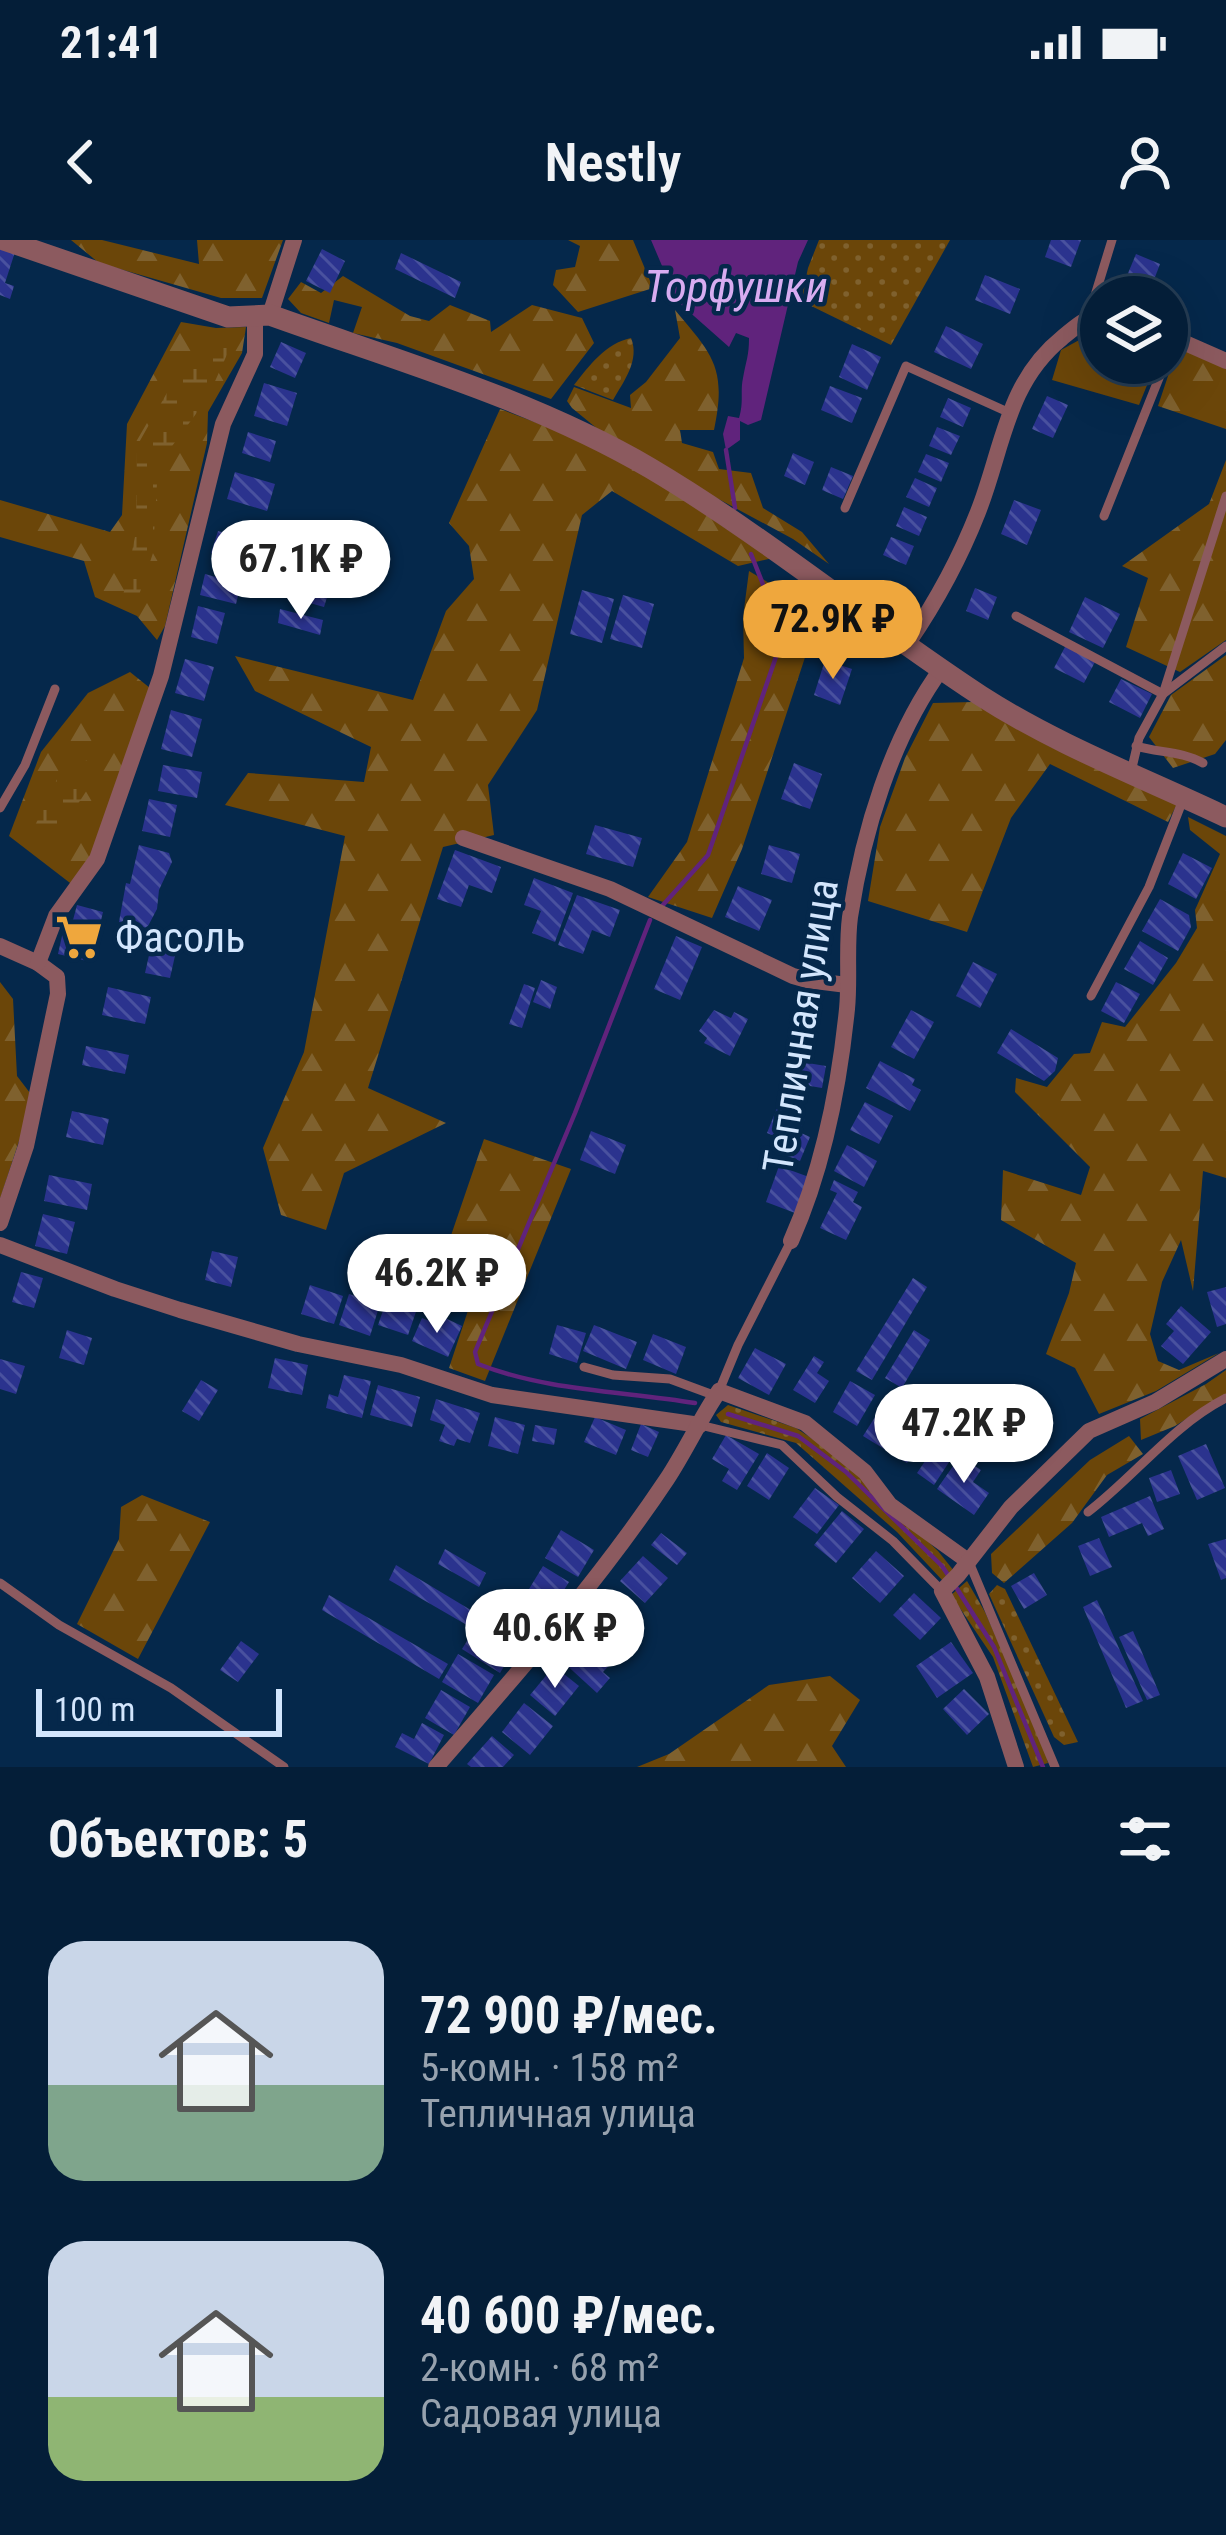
<!DOCTYPE html>
<html lang="ru">
<head>
<meta charset="utf-8">
<style>
	:root { --surface:#041e38; --page:#122b43; --text:#f1f3f6; --muted:#97a2ae; --line:#253c53; --accent:#efa73d }
	body { margin:0; font-family:"Roboto Condensed",sans-serif; background:var(--page); color:var(--text); height:100vh; display:flex; flex-direction:column; font-size:45px; white-space:nowrap }
	* { box-sizing:border-box; margin:0 }
	p { font-size:39px; color:var(--muted) }
	.icon { flex:none; width:66px; height:66px; fill:none; stroke:currentColor; stroke-width:2; stroke-linecap:round; stroke-linejoin:round }
	.map { position:relative; height:1527px; overflow:hidden }
	.details { display:flex; flex-direction:column; background:var(--surface); flex:1 }
	.details>* { flex:none }
	.tools { position:absolute; left:1080px; top:36px; display:grid; gap:24px }
	.tools a { display:grid; place-items:center; width:108px; height:108px; border-radius:50%; background:var(--surface); box-shadow:0 12px 48px #0002,0 0 0 3px var(--line); font-size:60px }
	.scale { position:absolute; left:36px; bottom:30px; width:246px; box-sizing:border-box; padding-left:12px; border:6px solid #d3e6fd; border-top:0; font-size:33px; line-height:42px; white-space:nowrap; color:#d3e6fd; -webkit-text-stroke:9px #05284b; paint-order:stroke }
	.price { position:absolute; translate:-50% -102px; padding:0 27px; border-radius:42px; background:#fff; color:#222; font-size:39px; line-height:78px; filter:drop-shadow(0 3px 6px #0008) }
	.price::after { content:''; position:absolute; left:50%; top:72px; width:36px; height:27px; margin-left:-18px; background:inherit; clip-path:polygon(0 0,100% 0,50% 100%) }
	.price.active { background:var(--accent); color:#111 }
	ul { padding:0; list-style:none }
	li { display:flex; align-items:center; gap:36px; height:300px; padding:0 48px }
	li span { display:grid; place-items:center; flex:none; width:336px; height:240px; border-radius:36px; color:#555 }
	li>.icon { margin-inline-start:auto }
	span .icon { width:144px; height:144px; fill:#fffc; stroke-width:1 }
	li b { font-size:51px }
	h2 { display:flex; justify-content:space-between; align-items:center; height:144px; padding:0 48px; font-size:51px }
	.status { display:flex; justify-content:space-between; align-items:center; height:84px; padding:0 60px; background:var(--surface); direction:ltr }
	.status svg { height:33px; fill:currentColor }
	header { display:flex; justify-content:space-between; align-items:center; height:156px; padding:0 48px; background:var(--surface); font-size:54px; font-weight:600 }
	.map>svg:first-child { display:block }
</style>
</head>
<body>
<div class="status"><b>21:41</b><svg viewBox="0 0 49 12"><path d="M0 12V9h3v3zM5 12V6h3v6zM10 12V3h3v9zM15 12V0h3v12zM26 1h20v11H26zM47 4h2v5h-2z"/></svg></div>
<header><svg class="icon" aria-label="back" viewBox="0 0 24 24"><path d="M15 5l-7 7 7 7"/></svg>Nestly<svg class="icon" aria-label="person" viewBox="0 0 24 24"><circle cx="12" cy="8" r="4"/><path d="M4 21q1-7 8-7t8 7"/></svg></header>
<div class="map">
<svg width="1226" height="1527" viewBox="0 0 1226 1527">
	<defs>
		<pattern id="grass-dots" width="8" height="8" patternUnits="userSpaceOnUse" patternTransform="scale(3)"><rect width="8" height="8" fill="#6b4609"/><path d="M2 2h.1M6 6h.1" fill="none" stroke="#7f612e" stroke-width="1.8" stroke-linecap="round"/></pattern>
		<pattern id="forest-firs" width="22" height="20" patternUnits="userSpaceOnUse" patternTransform="scale(3)"><rect width="22" height="20" fill="#6b4609"/><path d="M5 1l3.5 6h-7zM16 11l3.5 6h-7z" fill="#7f612e"/></pattern>
		<pattern id="wetland-marsh" width="20" height="14" patternUnits="userSpaceOnUse" patternTransform="scale(3)"><rect width="20" height="14" fill="#6b4609"/><path d="M1 5h8M5 5V1M11 12h8M15 12V8" fill="none" stroke="#7f612e"/></pattern>
		<pattern id="building-back-hatch" width="6" height="6" patternUnits="userSpaceOnUse" patternTransform="scale(3)"><rect width="6" height="6" fill="#2b338e"/><path d="M-1 5l2 2M0 0l6 6M5-1l2 2" fill="none" stroke="#49519f"/></pattern>
	</defs>
	<rect width="100%" height="100%" fill="#05284b"/>
	<!-- grass -->
	<g fill="url(#grass-dots)">
		<path d="M819,0H950L891,105L801,61L808,28Z"/>
		<path d="M631,98C640,120 624,141 613,160L574,145C589,126 606,103 631,98Z"/>
		<path d="M728,1165L796,1188L835,1214L938,1311L954,1331L943,1341L897,1292L796,1203L721,1182L716,1175Z"/>
		<path d="M967,1341L985,1372L1045,1508L1048,1523L1033,1527L993,1417L951,1355Z"/>
		<path d="M997,1345L1005,1349L1078,1502L1064,1505L1054,1497L989,1354Z"/>
	</g>
	<!-- forest -->
	<g fill="url(#forest-firs)">
		<path d="M71,0H102L199,24L197,0H283L262,58H221L99,23Z"/>
		<path d="M568,0H633L653,48L578,72L553,45L556,30L575,27L580,6Z"/>
		<path d="M343,36L410,76L429,81L450,65L490,81L491,92L532,65L582,78L594,103L551,159L397,103L353,93L362,67L334,60L329,83L301,73L288,59L301,42L321,53Z"/>
		<path d="M675,70C713,115 727,128 714,190H680L682,203L713,212L719,229L751,233L763,268L802,292L829,324L793,299L616,204L572,168L567,161L574,147L631,168L630,155L646,142L680,98Z"/>
		<path d="M181,82L216,88L246,87L242,113L208,172L207,203L165,386L157,400L137,376L95,357L84,321L0,297V260L110,292L122,275L127,184Z"/>
		<path d="M1178,106L1226,129V189L1158,166Z"/>
		<path d="M500,169C550,187 602,208 647,235C690,262 729,293 773,318L738,326L612,251L582,275L537,470L488,545L494,595L443,607L368,848L446,883L344,933L326,990L281,975L263,908L304,812L345,596L225,565L248,533L364,542L371,507L255,451L235,416L413,460L446,371L474,339L469,306L449,283Z"/>
		<path d="M1226,220V400L1180,432L1126,407L1148,338L1122,326L1209,264Z"/>
		<path d="M749,331L834,382L814,390L742,609L712,678L648,657L687,602L744,418L743,377Z"/>
		<path d="M1226,415V500L1215,514L1173,528L1149,497L1171,455Z"/>
		<path d="M130,432L150,448L94,610L74,646L9,596L41,512L88,453Z"/>
		<path d="M973,462L1049,506L1177,564L1168,582L1050,524L1011,578L967,692L868,661L880,587L905,518L933,463Z"/>
		<path d="M1188,577L1226,596V938L1203,931L1193,1051L1181,1000L1162,1042L1150,1094L1158,1121L1179,1130L1219,1113L1156,1151L1099,1174L1075,1128L1046,1114L1069,1053L1076,1023L1001,980L1003,930L1081,955L1090,927L1015,852L1016,838L1047,847L1074,814L1090,813L1102,782L1125,787L1176,723L1197,688L1195,670L1220,614L1190,590Z"/>
		<path d="M0,742L13,759L17,836L30,853L21,895L0,959Z"/>
		<path d="M484,899L571,929L485,1141L449,1128L486,1016L445,1013Z"/>
		<path d="M1226,1130V1154L1175,1186L1141,1200L1140,1179L1206,1144Z"/>
		<path d="M1129,1196L1143,1214L1107,1235L1072,1283L1004,1343L992,1333L991,1314L1090,1220Z"/>
		<path d="M142,1255L210,1282L138,1419L77,1384L119,1299L121,1267Z"/>
		<path d="M830,1436L860,1460L832,1506L846,1527H637L669,1514L769,1445Z"/>
	</g>
	<!-- wetland -->
	<g fill="url(#wetland-marsh)">
		<path d="M217,94L234,99L207,159L158,225L153,313L135,367L123,356L136,292L137,206L168,151Z"/>
		<path d="M102,513L87,550L49,608L31,594L60,533Z"/>
	</g>
	<!-- garden -->
	<path fill="#6b4609" d="M1101,88V123H1156L1139,165L1052,140L1061,110Z"/>
	<!-- water -->
	<path fill="#60237c" d="M651,0H808L798,22L761,180L748,185L740,181V200L726,210L723,194L728,176L739,178C744,161 740,152 743,138C746,121 749,116 749,98L736,93L729,107L677,61Z"/>
	<g fill="none" stroke-linecap="round" stroke-linejoin="round">
		<!-- stream -->
		<g stroke="#60237c" stroke-width="4.5">
			<path d="M726,210L735,268"/>
			<path d="M662,666L708,615L778,411L770,362L751,314"/>
			<path d="M650,680L575,873L475,1112L478,1124C547,1151 623,1151 695,1163"/>
			<path d="M728,1174L798,1196L846,1232L942,1326L948,1335"/>
			<path d="M954,1344L994,1407L1043,1527"/>
		</g>
	</g>
	<!-- building -->
	<g fill="url(#building-back-hatch)">
		<path d="M1051,0H1081L1071,27L1045,17Z"/>
		<path d="M0,8L15,12L5,43L14,46L10,59L0,55Z"/>
		<path d="M322,9L345,21L330,53L306,41Z"/>
		<path d="M401,13L461,42L455,58L395,29Z"/>
		<path d="M1136,14L1160,24L1149,53L1124,43Z"/>
		<path d="M985,35L1020,49L1010,74L975,60Z"/>
		<path d="M946,86L983,104L971,129L934,112Z"/>
		<path d="M281,102L306,113L295,138L270,127Z"/>
		<path d="M852,104L881,117L867,150L839,137Z"/>
		<path d="M264,143L297,153L287,186L254,176Z"/>
		<path d="M830,146L862,158L852,183L821,170Z"/>
		<path d="M1047,156L1068,165L1053,198L1032,189Z"/>
		<path d="M948,158L971,168L963,187L940,177Z"/>
		<path d="M937,187L960,196L951,215L929,206Z"/>
		<path d="M248,192L276,201L270,222L242,213Z"/>
		<path d="M793,213L814,222L805,245L784,236Z"/>
		<path d="M926,214L949,223L941,242L918,232Z"/>
		<path d="M831,227L853,236L843,259L822,250Z"/>
		<path d="M235,232L275,244L267,271L227,259Z"/>
		<path d="M915,238L937,248L929,267L906,257Z"/>
		<path d="M1014,260L1041,270L1027,305L1001,294Z"/>
		<path d="M904,267L927,277L919,296L896,286Z"/>
		<path d="M218,291L247,299L249,295L263,299L255,325L211,313Z"/>
		<path d="M891,297L914,306L906,325L883,315Z"/>
		<path d="M205,334L241,344L236,364L200,355Z"/>
		<path d="M282,338L329,351L324,367L278,354Z"/>
		<path d="M975,348L997,357L988,380L966,371Z"/>
		<path d="M582,350L614,359L602,403L570,394Z"/>
		<path d="M623,355L654,364L642,408L610,399Z"/>
		<path d="M1085,357L1120,374L1103,408L1069,392Z"/>
		<path d="M198,366L225,373L217,404L191,397Z"/>
		<path d="M280,369L323,380L320,395L278,383Z"/>
		<path d="M1066,405L1096,420L1084,443L1054,428Z"/>
		<path d="M185,419L214,427L204,461L175,453Z"/>
		<path d="M825,420L852,429L840,465L814,455Z"/>
		<path d="M1121,439L1152,454L1140,478L1109,462Z"/>
		<path d="M171,470L202,479L192,517L161,509Z"/>
		<path d="M794,523L822,534L810,569L781,559Z"/>
		<path d="M163,525L202,532L197,558L158,551Z"/>
		<path d="M149,559L177,565L170,597L142,591Z"/>
		<path d="M595,585L642,598L633,627L586,614Z"/>
		<path d="M139,605L169,613L172,622L159,650L157,669L147,688L119,682L126,643L130,644Z"/>
		<path d="M769,605L800,614L792,643L761,634Z"/>
		<path d="M455,610L501,627L492,653L469,645L461,667L437,659Z"/>
		<path d="M1183,613L1212,628L1196,659L1168,644Z"/>
		<path d="M534,638L573,653L555,702L532,693L541,671L524,665Z"/>
		<path d="M738,646L772,660L759,691L725,677Z"/>
		<path d="M577,655L620,670L610,697L592,690L583,714L558,705Z"/>
		<path d="M1160,659L1189,675L1191,687L1178,711L1142,691Z"/>
		<path d="M77,665L103,672L91,722L58,714L66,678L73,680Z"/>
		<path d="M676,696L702,707L680,760L654,749Z"/>
		<path d="M1140,701L1168,718L1153,745L1124,729Z"/>
		<path d="M152,702L177,707L170,738L145,733Z"/>
		<path d="M973,722L997,734L980,768L956,756Z"/>
		<path d="M541,740L557,747L550,769L533,762Z"/>
		<path d="M1116,742L1140,754L1124,783L1101,771Z"/>
		<path d="M524,744L535,748L522,788L509,784Z"/>
		<path d="M108,747L151,757L145,784L102,775Z"/>
		<path d="M714,770L731,778L734,772L748,779L730,816L704,803L707,798L699,791Z"/>
		<path d="M911,770L934,782L914,819L891,807Z"/>
		<path d="M1011,789L1058,818L1055,831L1044,841L997,813Z"/>
		<path d="M86,806L129,815L125,834L82,825Z"/>
		<path d="M795,821L826,826L822,848L792,843Z"/>
		<path d="M880,821L915,839L912,845L921,850L910,871L866,848Z"/>
		<path d="M865,862L893,876L879,904L850,890Z"/>
		<path d="M777,868L805,879L799,892L810,897L800,921L774,911L779,898L767,893Z"/>
		<path d="M72,871L109,879L103,905L66,897Z"/>
		<path d="M591,891L626,905L615,934L580,920Z"/>
		<path d="M847,905L877,921L864,947L834,931Z"/>
		<path d="M779,926L809,937L795,973L766,962Z"/>
		<path d="M49,935L92,944L87,970L44,961Z"/>
		<path d="M834,940L858,952L853,962L862,967L846,1000L820,988L837,953L830,950Z"/>
		<path d="M43,974L75,982L67,1014L35,1006Z"/>
		<path d="M212,1011L238,1017L231,1047L205,1040Z"/>
		<path d="M21,1032L43,1038L34,1068L12,1062Z"/>
		<path d="M913,1038L927,1047L872,1140L856,1131Z"/>
		<path d="M310,1045L343,1056L334,1084L301,1074Z"/>
		<path d="M1226,1047V1084L1217,1087L1207,1052Z"/>
		<path d="M389,1053L419,1063L408,1095L378,1085Z"/>
		<path d="M349,1054L380,1064L370,1096L339,1085Z"/>
		<path d="M1181,1066L1211,1092L1183,1124L1161,1106L1174,1091L1166,1084Z"/>
		<path d="M422,1078L442,1086L445,1078L462,1086L448,1117L412,1101Z"/>
		<path d="M557,1085L586,1093L577,1123L549,1114Z"/>
		<path d="M594,1085L637,1102L626,1129L583,1111Z"/>
		<path d="M67,1090L92,1098L84,1125L59,1118Z"/>
		<path d="M914,1090L930,1100L902,1148L885,1138Z"/>
		<path d="M653,1094L686,1107L676,1134L643,1120Z"/>
		<path d="M755,1108L786,1124L769,1155L738,1138Z"/>
		<path d="M814,1116L824,1122L817,1133L829,1141L815,1163L793,1150Z"/>
		<path d="M275,1118L308,1125L302,1155L268,1148Z"/>
		<path d="M0,1119L25,1126L16,1154L0,1149Z"/>
		<path d="M344,1135L371,1141L362,1178L326,1168L329,1154L338,1157Z"/>
		<path d="M201,1140L218,1150L199,1181L182,1171Z"/>
		<path d="M850,1141L875,1155L857,1186L833,1172Z"/>
		<path d="M378,1145L420,1157L412,1187L370,1175Z"/>
		<path d="M436,1159L480,1173L470,1203L457,1199L454,1206L439,1201L445,1185L430,1180Z"/>
		<path d="M882,1166L926,1193L907,1223L863,1196Z"/>
		<path d="M495,1177L525,1185L518,1214L488,1206Z"/>
		<path d="M595,1177L626,1190L616,1215L584,1202Z"/>
		<path d="M641,1184L659,1192L648,1217L631,1210Z"/>
		<path d="M535,1185L557,1189L554,1205L532,1201Z"/>
		<path d="M726,1195L759,1214L737,1250L722,1241L729,1229L712,1219Z"/>
		<path d="M938,1202L955,1213L934,1245L917,1233Z"/>
		<path d="M1206,1204L1225,1248L1197,1260L1178,1216Z"/>
		<path d="M767,1213L789,1228L769,1260L747,1246Z"/>
		<path d="M960,1216L981,1230L973,1242L989,1253L974,1275L937,1249Z"/>
		<path d="M1171,1230L1180,1254L1157,1262L1149,1238Z"/>
		<path d="M815,1248L839,1265L817,1294L793,1277Z"/>
		<path d="M1150,1256L1164,1289L1148,1296L1142,1283L1109,1297L1101,1277Z"/>
		<path d="M842,1271L864,1289L836,1323L814,1305Z"/>
		<path d="M561,1290L594,1310L578,1337L545,1318Z"/>
		<path d="M661,1293L687,1313L677,1325L651,1305Z"/>
		<path d="M1099,1298L1112,1327L1090,1336L1078,1306Z"/>
		<path d="M1226,1299V1338L1221,1340L1208,1304Z"/>
		<path d="M445,1309L486,1333L479,1347L438,1324Z"/>
		<path d="M876,1311L904,1336L880,1363L852,1338Z"/>
		<path d="M643,1316L668,1338L645,1363L620,1341Z"/>
		<path d="M396,1325L479,1375L472,1388L389,1340Z"/>
		<path d="M543,1326L569,1342L551,1371L526,1354Z"/>
		<path d="M1034,1333L1047,1355L1024,1369L1011,1346Z"/>
		<path d="M514,1352L548,1374L532,1399L498,1377Z"/>
		<path d="M614,1352L638,1372L622,1392L598,1372Z"/>
		<path d="M914,1353L941,1378L920,1400L893,1375Z"/>
		<path d="M329,1355L448,1424L439,1439L322,1370Z"/>
		<path d="M1097,1360L1143,1461L1126,1468L1083,1367Z"/>
		<path d="M480,1380L518,1403L500,1433L462,1409Z"/>
		<path d="M589,1391L617,1417L603,1432L610,1438L597,1453L562,1421Z"/>
		<path d="M1133,1391L1160,1455L1147,1460L1119,1397Z"/>
		<path d="M241,1401L259,1414L238,1442L220,1430Z"/>
		<path d="M951,1402L973,1433L937,1458L916,1426Z"/>
		<path d="M458,1414L494,1435L478,1463L442,1442Z"/>
		<path d="M554,1426L579,1446L555,1476L530,1455Z"/>
		<path d="M964,1449L989,1474L967,1495L943,1469Z"/>
		<path d="M441,1450L470,1467L454,1495L425,1478Z"/>
		<path d="M524,1463L553,1486L530,1515L502,1492Z"/>
		<path d="M422,1483L444,1495L429,1524L395,1507L402,1493L414,1499Z"/>
		<path d="M492,1496L514,1515L503,1527H471L467,1524Z"/>
	</g>
	<g fill="none" stroke-linecap="round" stroke-linejoin="round">
		<!-- service -->
		<g stroke="#8c5a5f" stroke-width="9">
			<path d="M1089,75L1112,0"/>
			<path d="M845,268L906,126L1010,173"/>
			<path d="M1104,276L1165,123"/>
			<path d="M1016,376L1163,454L1226,406"/>
			<path d="M1136,506C1159,513 1182,511 1203,523"/>
			<path d="M1131,532L1139,498L1163,454L1226,256"/>
			<path d="M0,568L25,525L55,449"/>
			<path d="M1091,756L1149,647L1184,557"/>
			<path d="M584,1127L613,1135L670,1139L716,1156"/>
			<path d="M719,1151L738,1105L791,1001"/>
			<path d="M700,1185L782,1205L837,1257L893,1301L941,1350"/>
			<path d="M1088,1272C1134,1237 1173,1185 1226,1158"/>
			<path d="M969,1322L1055,1527"/>
			<path d="M0,1343L59,1385L171,1448L284,1527"/>
		</g>
		<!-- minor -->
		<g stroke="#8c5a5f" stroke-width="16">
			<path d="M270,75L294,0"/>
			<path d="M1167,95L1226,121"/>
			<path d="M908,403C936,362 960,318 978,272C1003,209 1006,143 1062,98C1074,88 1085,78 1101,74"/>
			<path d="M463,598L610,649L793,736L807,740L847,745"/>
			<path d="M0,706L38,723L57,737L58,754L26,906L0,983"/>
			<path d="M38,723L56,676L97,619L161,436L223,184L255,114V76"/>
			<path d="M791,1001C823,929 839,848 847,769C850,739 846,707 850,677C863,592 891,498 942,428"/>
			<path d="M0,1005L115,1049L180,1070L298,1104L401,1125L492,1155L700,1185"/>
			<path d="M436,1527C517,1434 599,1341 667,1239C686,1210 700,1179 719,1151L805,1183L865,1232L890,1265L968,1321"/>
			<path d="M1016,1527L987,1437L942,1351L958,1335L1011,1267L1089,1191L1155,1162L1226,1119"/>
		</g>
		<!-- tertiary -->
		<path stroke="#8c5a5f" stroke-width="21" d="M4,0L228,77L270,75C398,121 532,159 650,228C765,296 869,383 981,456C1057,505 1144,538 1226,577"/>
	</g>
	<!-- icons -->
	<defs>
		<symbol id="supermarket-bare" viewBox="-9 -9 18 18"><path d="M-6-5.5h2.5l.6 2H6L4.5 2H-2.5L-4.4-4H-6ZM-1.5 3.2a1.3 1.3 0 1 0 .1 0ZM3 3.2a1.3 1.3 0 1 0 .1 0Z" fill="#efa73d" stroke="#05284b" stroke-width="2.5" paint-order="stroke"/></symbol>
	</defs>
	<g fill-rule="evenodd">
		<use href="#supermarket-bare" x="46" y="664" width="66" height="66"/>
	</g>
	<g text-anchor="middle" stroke-width="9" stroke-linejoin="round" paint-order="stroke">
		<!-- poi labels -->
		<g font-size="42" fill="#d3e6fd" stroke="#05284b" text-anchor="start">
			<text x="115" y="712">Фасоль</text>
		</g>
		<!-- street labels -->
		<g font-size="42" fill="#d3e6fd" stroke="#05284b">
			<text transform="translate(800 786) rotate(-81)" y="15">Тепличная улица</text>
		</g>
		<!-- water labels -->
		<g font-size="45" font-style="italic" fill="#d8acf1" stroke="#05284b">
			<text x="736" y="62">Торфушки</text>
		</g>
	</g>
</svg>
<div class="tools">
<a><svg class="icon" aria-label="layers" viewBox="0 0 24 24"><path d="M12 4l9 5-9 5-9-5zM3 14l9 5 9-5"/></svg></a>
</div>
<div class="scale">100 m</div>
<b class="price" style="left:301px;top:382px">67.1K ₽</b>
<b class="price active" style="left:833px;top:442px">72.9K ₽</b>
<b class="price" style="left:437px;top:1096px">46.2K ₽</b>
<b class="price" style="left:964px;top:1246px">47.2K ₽</b>
<b class="price" style="left:555px;top:1451px">40.6K ₽</b>
</div>
<section class="details">
<h2>Объектов: 5<svg class="icon" aria-label="filters" viewBox="0 0 24 24"><path d="M4 7h16M4 17h16"/><circle cx="9" cy="7" r="2"/><circle cx="15" cy="17" r="2"/></svg></h2>
<ul>
<li><span style="background:linear-gradient(#c9d6e8 60%,#7fa58c 0)"><svg class="icon" aria-label="home" viewBox="0 0 24 24"><path d="M3 11l9-7 9 7M6 9v11h12V9"/></svg></span><div><b>72 900 ₽/мес.</b><p>5-комн. · 158 m²</p><p>Тепличная улица</p></div></li>
<li><span style="background:linear-gradient(#c9d6e8 65%,#8fb573 0)"><svg class="icon" aria-label="home" viewBox="0 0 24 24"><path d="M3 11l9-7 9 7M6 9v11h12V9"/></svg></span><div><b>40 600 ₽/мес.</b><p>2-комн. · 68 m²</p><p>Садовая улица</p></div></li>
</ul>
</section>
</body>
</html>
